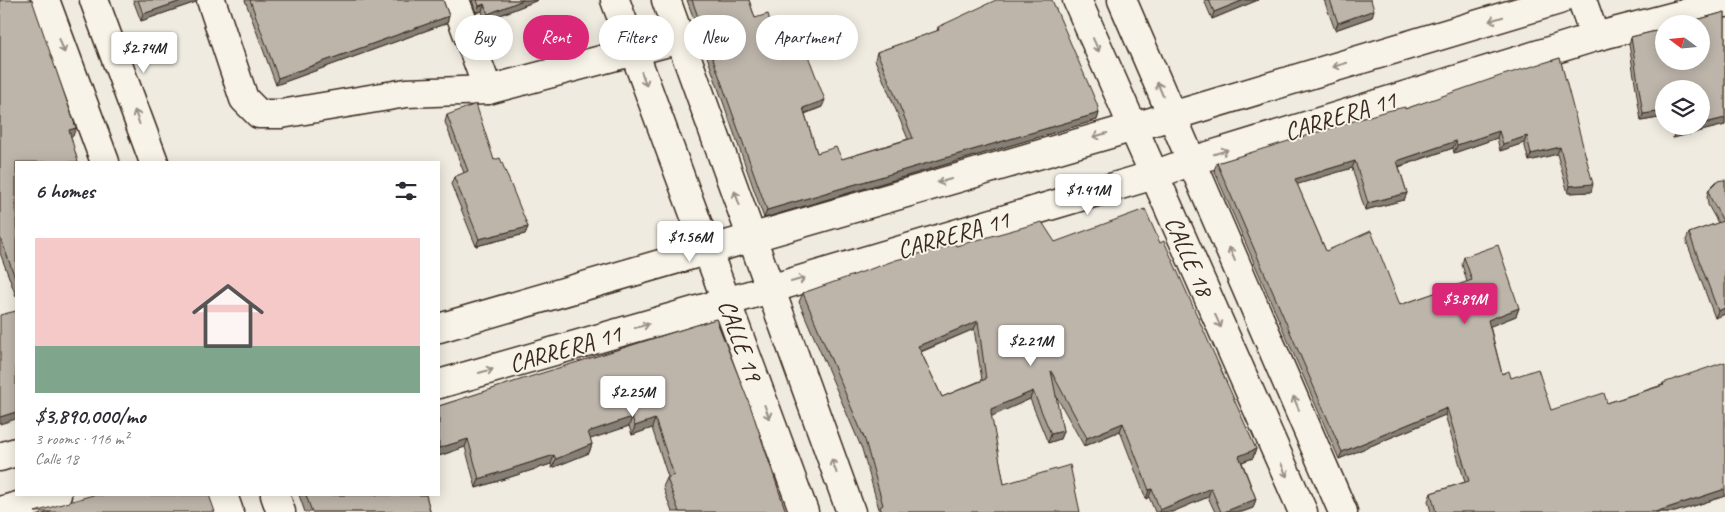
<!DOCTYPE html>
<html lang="en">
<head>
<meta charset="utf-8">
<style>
	:root { --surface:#fff; --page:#f7f7f7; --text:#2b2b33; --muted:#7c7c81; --line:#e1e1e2; --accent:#db2777 }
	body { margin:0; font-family:Caveat,sans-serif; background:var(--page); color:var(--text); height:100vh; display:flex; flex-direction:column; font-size:19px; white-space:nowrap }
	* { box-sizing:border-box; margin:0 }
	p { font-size:16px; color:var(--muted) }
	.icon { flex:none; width:28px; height:28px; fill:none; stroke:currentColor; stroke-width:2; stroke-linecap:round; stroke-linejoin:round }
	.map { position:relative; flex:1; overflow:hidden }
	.details { position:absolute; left:15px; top:161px; width:425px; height:335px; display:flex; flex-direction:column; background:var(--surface); border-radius:0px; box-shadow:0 2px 12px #0003 }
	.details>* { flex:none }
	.hud { position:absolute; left:455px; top:15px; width:475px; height:45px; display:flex; gap:10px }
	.needle { width:32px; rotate:286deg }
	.fabs { position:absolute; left:1655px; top:15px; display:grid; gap:10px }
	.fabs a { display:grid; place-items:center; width:55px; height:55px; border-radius:50%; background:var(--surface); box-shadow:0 2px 12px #0003; font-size:25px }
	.price { position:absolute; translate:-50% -42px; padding:0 11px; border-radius:5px; background:#fff; color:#222; font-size:16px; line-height:32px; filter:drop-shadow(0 1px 2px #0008) }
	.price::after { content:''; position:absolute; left:50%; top:30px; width:15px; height:11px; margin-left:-8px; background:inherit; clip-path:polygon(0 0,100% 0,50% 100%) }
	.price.current { background:var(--accent); color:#fff }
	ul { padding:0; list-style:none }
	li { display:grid; align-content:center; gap:10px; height:265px; padding:0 20px }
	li+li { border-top:1px solid var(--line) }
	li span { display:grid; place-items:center; height:155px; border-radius:0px; color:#555 }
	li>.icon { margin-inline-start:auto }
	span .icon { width:90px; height:90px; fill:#fffc; stroke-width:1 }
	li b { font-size:21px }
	h2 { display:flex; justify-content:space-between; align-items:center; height:60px; padding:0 20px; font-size:21px }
	.pill { padding:0 18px; border-radius:22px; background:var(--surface); box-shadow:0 2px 12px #0003; font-size:18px; line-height:45px }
	.pill.current { background:var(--accent); color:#fff }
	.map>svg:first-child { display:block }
</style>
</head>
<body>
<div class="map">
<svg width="1725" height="512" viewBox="0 0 1725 512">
	<rect width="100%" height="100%" fill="#efebe0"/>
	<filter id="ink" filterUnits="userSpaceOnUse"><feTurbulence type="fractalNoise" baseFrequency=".02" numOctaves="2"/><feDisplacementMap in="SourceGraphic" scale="10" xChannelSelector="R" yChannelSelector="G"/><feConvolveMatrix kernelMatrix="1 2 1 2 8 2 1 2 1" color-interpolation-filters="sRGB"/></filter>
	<g filter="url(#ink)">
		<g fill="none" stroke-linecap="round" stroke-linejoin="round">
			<defs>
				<g id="minor">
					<path d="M45,0L105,162"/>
					<path d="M94,0L154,162"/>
					<path d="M211,0L244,99L259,114H281L406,93L488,90L680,39"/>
					<path d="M455,0L488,90"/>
					<path d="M615,0L804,512"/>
					<path d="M666,0L851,512"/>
					<path d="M1077,0L1303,512"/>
					<path d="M1122,0L1343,512"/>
					<path d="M1582,0L1595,37"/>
					<path d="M439,328L1172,116L1559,0"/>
					<path d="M439,384L726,302L1154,175L1192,161L1595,37L1725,3"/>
					<path d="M0,457L16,452"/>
					<path d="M223,495L229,512"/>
					<path d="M275,495L281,512"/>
					<path d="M0,511L57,495"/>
				</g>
			</defs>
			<!-- minor casing -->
			<use href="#minor" stroke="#3b2a1e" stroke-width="31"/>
			<!-- minor -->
			<use href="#minor" stroke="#f7f3e8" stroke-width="28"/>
		</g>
		<!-- wall -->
		<g fill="#a39c92" stroke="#3b2a1e" fill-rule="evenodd">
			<path d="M0,0L73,136L16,162V296L0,253Z"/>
			<path d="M133,0H197L196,2L141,21Z"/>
			<path d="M245,0H443L449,16L447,23L276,85Z"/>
			<path d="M472,0H538L485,21L482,11L476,13Z"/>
			<path d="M687,0H749L755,18L776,44L822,107L805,114L817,153L842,159L908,139L875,60L877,52L937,31L938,27L1099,113L1097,120L764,218Z"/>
			<path d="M1204,0H1258L1212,19Z"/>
			<path d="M1324,0H1371L1372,17L1335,30Z"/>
			<path d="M1725,12V125L1673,138L1676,126H1701V89H1664V117L1641,121L1629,44L1631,37L1664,29V61H1701V24H1682Z"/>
			<path d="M1560,58L1591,192L1568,193L1557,154L1529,161L1524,143L1500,151L1497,138L1454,153L1453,148L1399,167L1407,193L1404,200L1365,210L1352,168L1297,184L1326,251L1400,305L1467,282L1462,264L1464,257L1519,308L1516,316L1490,326L1502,374L1511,378L1551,410L1607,403L1662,385L1663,383L1725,496L1675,512H1431L1428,501L1431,493L1465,482L1445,415L1339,459L1214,170L1217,163L1405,109Z"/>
			<path d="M447,115L494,160L528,227L525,234L476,246L451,184L454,177L464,173L445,122Z"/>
			<path d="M1725,180V314L1715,318L1686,240L1689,233L1718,223L1708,205L1707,196L1709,189Z"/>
			<path d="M1055,242L1160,243L1256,449L1253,458L1242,462L1256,499L1253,508L1242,512H1215L1208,497L1172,512H1155L1149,497L1146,499L1120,431L1084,446L1055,394L1063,431L1060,439L1048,443L1030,399L991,416L1004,484L1080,512H878L879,509L862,449L799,302L803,293L956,246ZM974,329L982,380L942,397L921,352Z"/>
			<path d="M716,319L786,512H672L663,487L667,478L668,477L652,428L632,435L629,426L590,439L592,444L589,453L552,468L551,464L476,488L465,447L439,456V406Z"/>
			<path d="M299,495H426L430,511V512H305Z"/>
		</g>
		<!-- shaded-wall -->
		<g fill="#847f77" stroke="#3b2a1e">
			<path d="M184,0H197L196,2L141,21L143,14Z"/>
			<path d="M523,0H538L485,21L488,14Z"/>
			<path d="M1244,0H1258L1212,19L1214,12Z"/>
			<path d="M484,4L482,11L476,13L479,6Z"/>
			<path d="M1374,10L1372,17L1335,30L1338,23Z"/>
			<path d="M449,16L447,23L276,85L278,78Z"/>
			<path d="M825,100L822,107L800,115L803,108Z"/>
			<path d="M1664,111V117L1641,121L1643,114Z"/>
			<path d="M1099,113L1097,120L764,218L767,210Z"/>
			<path d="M1725,118V125L1673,138L1676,130L1693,126H1701V124Z"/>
			<path d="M76,128L73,136L66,138L69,130Z"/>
			<path d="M1499,131L1497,138L1454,153L1457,145Z"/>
			<path d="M1527,136L1524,143L1500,151L1503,144Z"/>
			<path d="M1456,141L1453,148L1394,168L1397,161Z"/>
			<path d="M1560,147L1557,154L1529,161L1531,154Z"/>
			<path d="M1355,161L1352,168L1292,186L1295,179Z"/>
			<path d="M1593,184L1591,192L1568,193L1570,186Z"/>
			<path d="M1407,193L1404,200L1365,210L1368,203Z"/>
			<path d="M528,227L525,234L476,246L479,239Z"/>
			<path d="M1519,308L1516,316L1486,328L1488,320Z"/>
			<path d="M1725,308V314L1715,318L1718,311Z"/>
			<path d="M978,321L974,329L915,354L918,346Z"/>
			<path d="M1033,391L1030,399L988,418L991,409Z"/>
			<path d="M1447,408L1445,415L1339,459L1342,452Z"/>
			<path d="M16,412V419L0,424V417Z"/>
			<path d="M632,417L629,426L585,441L588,432Z"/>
			<path d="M655,419L652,428L632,435L635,426Z"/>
			<path d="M1123,423L1120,431L1084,446L1087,438Z"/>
			<path d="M1063,431L1060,439L1048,443L1051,434Z"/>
			<path d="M468,439L465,447L439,456V448Z"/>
			<path d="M592,444L589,453L552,468L556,459Z"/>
			<path d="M1256,449L1253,458L1236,464L1239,456Z"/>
			<path d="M554,455L551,464L476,488L479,479Z"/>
			<path d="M1211,488L1208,497L1172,512H1159L1160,510Z"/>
			<path d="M1152,489L1149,497L1146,499L1149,490Z"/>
			<path d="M1725,489V496L1675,512H1655Z"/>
			<path d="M1256,499L1253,508L1242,512H1224Z"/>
		</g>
		<!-- building -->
		<g fill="#bdb5aa" stroke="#3b2a1e" fill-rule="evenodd">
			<path d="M0,0H32L76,128L69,130L78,162H16V280L1,239H0Z"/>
			<path d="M138,0H184L143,14Z"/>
			<path d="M250,0H443L449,16L278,78Z"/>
			<path d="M477,0H523L488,14L484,4L479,6Z"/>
			<path d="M692,0H749L755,18L768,14L776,44L800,35L825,100L803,108L817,153L836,147L842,159L913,138L877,52L939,30L938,27L996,0H1052L1097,104L1099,113L767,210Z"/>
			<path d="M1209,0H1244L1214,12Z"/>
			<path d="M1330,0H1371L1374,10L1338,23Z"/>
			<path d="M1725,12V118L1701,124V89H1664V111L1643,114L1631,37L1664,29V61H1701V24H1682Z"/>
			<path d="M1560,58L1593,184L1570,186L1560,147L1531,154L1527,136L1503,144L1499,131L1457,145L1456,141L1397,161L1407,193L1368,203L1355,161L1295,179L1326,251L1371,231L1400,305L1472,280L1464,257L1498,245L1519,308L1488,320L1502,374L1509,371L1511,378L1538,369L1551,410L1604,393L1607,403L1664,385L1663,383L1725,362V489L1655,512H1436L1431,493L1469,481L1447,408L1342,452L1217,163L1383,112L1405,107V109L1500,76Z"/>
			<path d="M476,104L494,160L500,158L528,227L479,239L454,177L468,171L447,115Z"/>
			<path d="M1677,126H1693L1676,130Z"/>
			<path d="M1723,180H1725V308L1718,311L1689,233L1723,221L1710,197L1709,189L1717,181Z"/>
			<path d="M1145,209L1160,243L1164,241L1256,449L1239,456L1256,499L1224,512H1221L1211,488L1160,510L1152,489L1149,490L1123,423L1087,438L1051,371L1063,431L1051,434L1033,391L991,409V413L1004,484L1070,465L1080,512H882L880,507L883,505L865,440L803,293L896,260L955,244L956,246L1042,222L1055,242ZM978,321L986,379L942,397L918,346Z"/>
			<path d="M16,311V412L0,417V315Z"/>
			<path d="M716,319L751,408L786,512H679L667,478L674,475L655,419L635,426L632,417L588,432L592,444L556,459L554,455L479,479L468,439L439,448V406L523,379Z"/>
			<path d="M93,495H209L215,512H35Z"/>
			<path d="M306,495H426L430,511L428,512H312Z"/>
		</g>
		<!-- one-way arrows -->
		<defs><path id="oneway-shaft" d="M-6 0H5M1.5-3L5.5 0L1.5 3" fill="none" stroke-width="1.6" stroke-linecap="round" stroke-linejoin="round" transform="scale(1.25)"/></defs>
		<g stroke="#998e83">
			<use href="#oneway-shaft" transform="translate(1496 19) rotate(163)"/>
			<use href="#oneway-shaft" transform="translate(1096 45) rotate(66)"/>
			<use href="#oneway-shaft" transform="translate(62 46) rotate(70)"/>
			<use href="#oneway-shaft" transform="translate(1340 65) rotate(163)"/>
			<use href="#oneway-shaft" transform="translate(644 79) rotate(70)"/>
			<use href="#oneway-shaft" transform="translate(1160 89) rotate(-113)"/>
			<use href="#oneway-shaft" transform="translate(137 117) rotate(-110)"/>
			<use href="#oneway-shaft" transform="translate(1100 135) rotate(164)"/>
			<use href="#oneway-shaft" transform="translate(1221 152) rotate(-17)"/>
			<use href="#oneway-shaft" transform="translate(944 181) rotate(164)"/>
			<use href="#oneway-shaft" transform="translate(737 198) rotate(-110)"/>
			<use href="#oneway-shaft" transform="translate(1232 254) rotate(-113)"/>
			<use href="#oneway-shaft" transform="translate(798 280) rotate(-16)"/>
			<use href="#oneway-shaft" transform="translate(1218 321) rotate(66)"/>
			<use href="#oneway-shaft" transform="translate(642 326) rotate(-16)"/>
			<use href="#oneway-shaft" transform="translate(486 371) rotate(-16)"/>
			<use href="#oneway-shaft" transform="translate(1296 403) rotate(-113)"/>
			<use href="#oneway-shaft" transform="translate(767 412) rotate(70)"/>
			<use href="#oneway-shaft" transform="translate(834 466) rotate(-110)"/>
			<use href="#oneway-shaft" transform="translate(1284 470) rotate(66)"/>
		</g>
	</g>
	<g text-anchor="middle" stroke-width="4" stroke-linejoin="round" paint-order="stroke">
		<!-- street labels -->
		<g font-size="25" fill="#3b2a1e" stroke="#f7f3e8">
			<text transform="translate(1340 115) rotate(-17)" y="9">CARRERA 11</text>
			<text transform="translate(953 234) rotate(-16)" y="9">CARRERA 11</text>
			<text transform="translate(1190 256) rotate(66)" y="9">CALLE 18</text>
			<text transform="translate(741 340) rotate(70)" y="9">CALLE 19</text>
			<text transform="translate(565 348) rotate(-16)" y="9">CARRERA 11</text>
		</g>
	</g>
</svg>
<div class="fabs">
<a><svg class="needle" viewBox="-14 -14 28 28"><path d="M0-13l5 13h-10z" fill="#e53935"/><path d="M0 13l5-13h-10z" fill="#7c7c81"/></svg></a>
<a><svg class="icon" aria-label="layers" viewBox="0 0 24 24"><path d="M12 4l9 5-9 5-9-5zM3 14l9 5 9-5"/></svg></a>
</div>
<b class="price" style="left:144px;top:74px">$2.74M</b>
<b class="price" style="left:1088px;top:216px">$1.41M</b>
<b class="price" style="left:690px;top:263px">$1.56M</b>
<b class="price current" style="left:1465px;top:325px">$3.89M</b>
<b class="price" style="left:1031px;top:367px">$2.21M</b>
<b class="price" style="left:633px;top:418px">$2.25M</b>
<div class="hud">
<a class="pill">Buy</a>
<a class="pill current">Rent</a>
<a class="pill">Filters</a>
<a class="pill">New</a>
<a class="pill">Apartment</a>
</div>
<section class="details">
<h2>6 homes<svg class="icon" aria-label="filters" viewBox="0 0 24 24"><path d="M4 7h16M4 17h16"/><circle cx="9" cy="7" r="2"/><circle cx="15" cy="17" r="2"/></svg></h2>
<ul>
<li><span style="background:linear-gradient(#f6c9c9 70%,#7fa58c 0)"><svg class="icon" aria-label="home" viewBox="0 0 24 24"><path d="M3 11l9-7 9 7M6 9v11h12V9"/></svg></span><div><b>$3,890,000/mo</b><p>3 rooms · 116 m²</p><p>Calle 18</p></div></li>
</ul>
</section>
</div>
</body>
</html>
